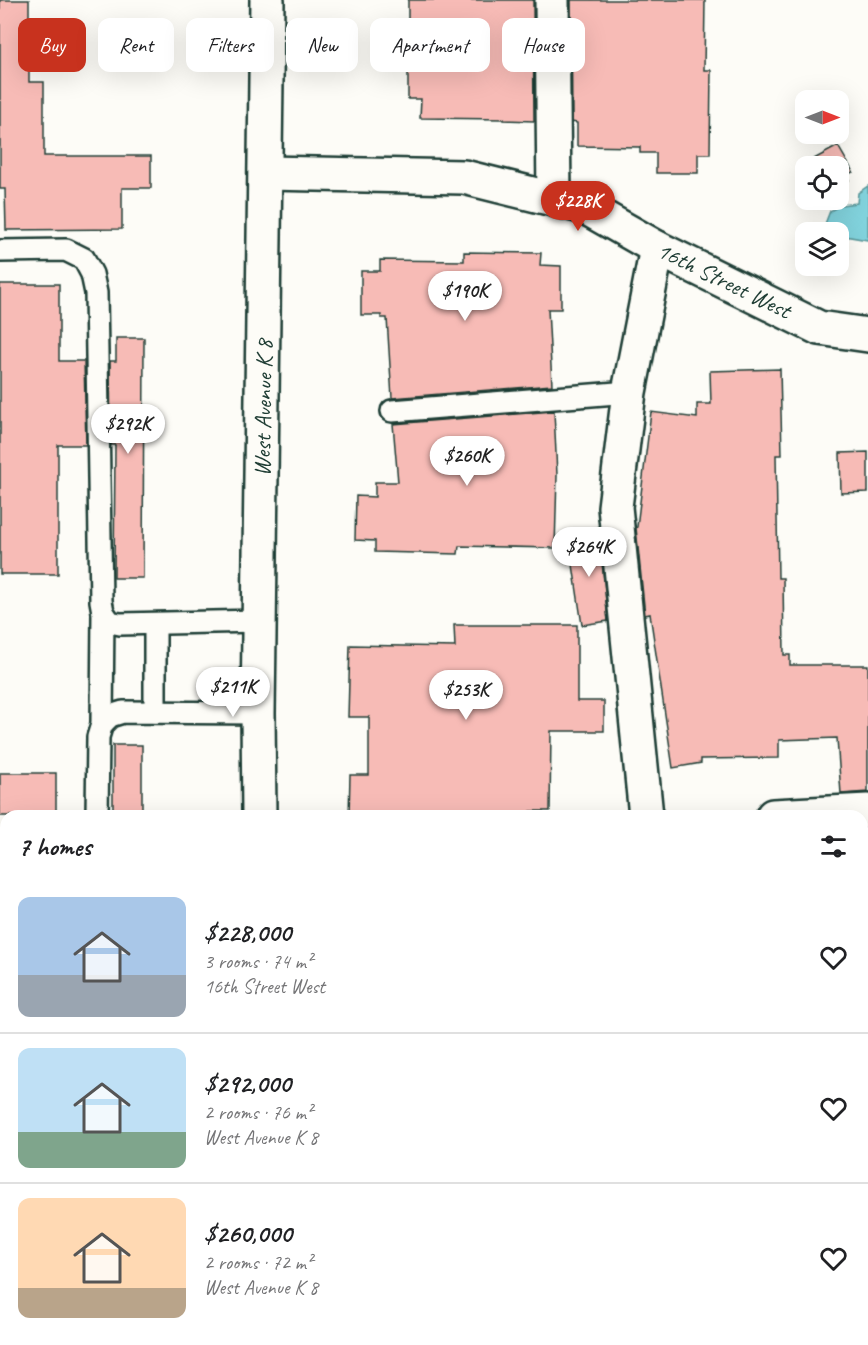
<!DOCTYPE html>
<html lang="en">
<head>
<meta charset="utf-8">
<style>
	:root { --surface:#fff; --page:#f2f2f2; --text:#202124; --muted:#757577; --line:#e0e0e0; --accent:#c8321e }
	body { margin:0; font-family:Caveat,sans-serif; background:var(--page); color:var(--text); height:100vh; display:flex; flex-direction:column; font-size:22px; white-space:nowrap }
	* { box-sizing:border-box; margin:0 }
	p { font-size:20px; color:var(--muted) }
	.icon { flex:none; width:33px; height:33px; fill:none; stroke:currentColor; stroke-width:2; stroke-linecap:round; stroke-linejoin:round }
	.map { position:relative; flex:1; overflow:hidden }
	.details { position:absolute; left:0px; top:810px; width:868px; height:536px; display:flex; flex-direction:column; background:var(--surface); border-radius:18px 18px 0 0; box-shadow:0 6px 24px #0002 }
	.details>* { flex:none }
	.hud { position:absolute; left:18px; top:18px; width:832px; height:54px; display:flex; gap:12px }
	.needle { width:39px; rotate:90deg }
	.tools { position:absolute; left:795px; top:90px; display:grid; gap:12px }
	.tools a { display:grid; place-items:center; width:54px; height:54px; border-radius:12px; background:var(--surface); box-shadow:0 6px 24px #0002; font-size:30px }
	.price { position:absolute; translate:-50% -51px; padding:0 14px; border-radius:21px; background:#fff; color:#222; font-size:20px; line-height:39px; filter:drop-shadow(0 2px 3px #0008) }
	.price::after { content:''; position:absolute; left:50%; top:36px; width:18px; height:14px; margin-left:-9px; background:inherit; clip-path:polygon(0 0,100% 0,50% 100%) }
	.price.on { background:var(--accent); color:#fff }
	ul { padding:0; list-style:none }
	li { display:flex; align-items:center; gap:18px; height:150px; padding:0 18px }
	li+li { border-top:2px solid var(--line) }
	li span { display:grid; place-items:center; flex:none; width:168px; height:120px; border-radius:12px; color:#555 }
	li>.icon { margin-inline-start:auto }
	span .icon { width:72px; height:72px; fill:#fffc; stroke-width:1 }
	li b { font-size:26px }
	h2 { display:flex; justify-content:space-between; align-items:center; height:72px; padding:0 18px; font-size:26px }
	.pill { padding:0 21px; border-radius:12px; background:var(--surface); box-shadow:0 6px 24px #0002; font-size:21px; line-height:54px }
	.pill.on { background:var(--accent); color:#fff }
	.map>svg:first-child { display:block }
</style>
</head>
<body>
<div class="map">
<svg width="868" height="1345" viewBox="0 0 868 1345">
	<rect width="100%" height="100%" fill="#fdfcf7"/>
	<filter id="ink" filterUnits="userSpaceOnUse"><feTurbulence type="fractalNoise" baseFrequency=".0167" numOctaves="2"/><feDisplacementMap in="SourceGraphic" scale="12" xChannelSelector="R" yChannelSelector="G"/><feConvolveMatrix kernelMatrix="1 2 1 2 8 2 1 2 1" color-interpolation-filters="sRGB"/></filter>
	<g filter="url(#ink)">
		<!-- water -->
		<path fill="#82d3dd" stroke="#5a9799" stroke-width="1.5" d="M868,186V240L839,235L838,232H831L825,224L830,211L841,205L857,203L858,193Z"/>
		<!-- building -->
		<g fill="#f7bbb6" stroke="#1f3d34" stroke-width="1.5">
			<path d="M0,0H29V82H44V156H151V188H122V229L6,230L5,189H0Z"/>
			<path d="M408,0H533L534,121L504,120V119L420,118L421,99H408Z"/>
			<path d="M571,0H705L704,70H711L710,154H698V173H656V153H640V147L577,146V123L572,122Z"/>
			<path d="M838,146L853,172L846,175L849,180L838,186V166H806V175L801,166Z"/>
			<path d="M464,252L541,253L540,265L561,266V309H548L552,385L392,398L387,318H381V315H361V271H380V260L464,261Z"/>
			<path d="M0,284H59V361H84L86,445H58V574H0Z"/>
			<path d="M116,338H144L143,578H114L115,445H111L110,361H116Z"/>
			<path d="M780,369L782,455H776L778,578H783L784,655H790V665H868V792L841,794L837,738L779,740V758L701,759V763L673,768L650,614L645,615L636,528L637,527L651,412L697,418V404H711L710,371Z"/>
			<path d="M554,411L557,475L555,548L459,546L458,554L375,552V541L355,540L356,496L375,497V482H398L393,424Z"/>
			<path d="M868,452V492L841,493L840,453Z"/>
			<path d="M599,533L608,621L582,625L569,538Z"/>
			<path d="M454,625H577V701H604V731H551L550,811H530V816H349L350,775H369V717H348L350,645L455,647Z"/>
			<rect x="113" y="745" width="29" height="71"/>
			<rect x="0" y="773" width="56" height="43"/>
		</g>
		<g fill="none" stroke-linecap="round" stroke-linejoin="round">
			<defs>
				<g id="lane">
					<path d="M0,251L66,250L84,259L92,274L96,293L101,601L103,612L102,724L98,737L97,816"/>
					<path d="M392,411L629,392"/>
					<path d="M103,612L110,622L120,624L259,621"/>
					<path d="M155,624V712"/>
					<path d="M102,724L110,716L123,712L258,713"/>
					<path d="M0,1093H6"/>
				</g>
				<g id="street">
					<path d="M552,0L554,199"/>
					<path d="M266,173L464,177L585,207L657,248L819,328L868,335"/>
					<path d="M646,816L615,507L629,392L657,248"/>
					<path d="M773,816L868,811"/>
				</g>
				<g id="secondary">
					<path d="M259,816L258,713L267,0"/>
					<path d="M862,1238H868"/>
					<path d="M0,1251H6"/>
					<path d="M241,1345V1340"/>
				</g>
			</defs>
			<!-- lane casing -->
			<use href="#lane" stroke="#1f3d34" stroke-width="26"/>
			<!-- street casing -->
			<use href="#street" stroke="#1f3d34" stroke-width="38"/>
			<!-- secondary casing -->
			<use href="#secondary" stroke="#1f3d34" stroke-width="38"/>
			<!-- lane -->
			<use href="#lane" stroke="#fdfcf7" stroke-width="21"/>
			<!-- street -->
			<use href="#street" stroke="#fdfcf7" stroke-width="33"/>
			<!-- secondary -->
			<use href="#secondary" stroke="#fdfcf7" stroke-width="33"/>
		</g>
	</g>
	<g text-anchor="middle" stroke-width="4.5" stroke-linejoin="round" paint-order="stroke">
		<!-- street labels -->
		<g font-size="24" fill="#1f3d34" stroke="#fdfcf7">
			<text transform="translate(724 280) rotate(26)" y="8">16th Street West</text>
			<text transform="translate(263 408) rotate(-89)" y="8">West Avenue K 8</text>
		</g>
	</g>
</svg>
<div class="tools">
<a><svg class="needle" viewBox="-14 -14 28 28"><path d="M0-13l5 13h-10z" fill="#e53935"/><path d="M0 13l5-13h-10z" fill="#757577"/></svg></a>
<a><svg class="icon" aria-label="locate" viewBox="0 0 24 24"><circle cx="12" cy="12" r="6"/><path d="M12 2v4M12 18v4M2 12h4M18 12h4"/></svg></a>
<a><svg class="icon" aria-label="layers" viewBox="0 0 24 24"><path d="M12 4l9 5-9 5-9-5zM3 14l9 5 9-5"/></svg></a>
</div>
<b class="price on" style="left:578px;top:232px">$228K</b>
<b class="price" style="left:465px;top:322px">$190K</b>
<b class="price" style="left:128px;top:455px">$292K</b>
<b class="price" style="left:467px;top:487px">$260K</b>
<b class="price" style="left:589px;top:578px">$264K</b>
<b class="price" style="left:233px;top:718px">$211K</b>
<b class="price" style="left:466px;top:721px">$253K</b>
<div class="hud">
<a class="pill on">Buy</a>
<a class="pill">Rent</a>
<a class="pill">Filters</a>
<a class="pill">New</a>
<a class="pill">Apartment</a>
<a class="pill">House</a>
</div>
<section class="details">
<h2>7 homes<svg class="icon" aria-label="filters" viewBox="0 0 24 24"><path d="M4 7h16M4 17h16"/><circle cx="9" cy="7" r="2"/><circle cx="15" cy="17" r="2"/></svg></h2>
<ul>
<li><span style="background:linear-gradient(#a9c7e8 65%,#9aa5b1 0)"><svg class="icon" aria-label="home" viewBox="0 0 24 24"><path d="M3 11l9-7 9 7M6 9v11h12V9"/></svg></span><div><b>$228,000</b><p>3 rooms · 74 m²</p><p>16th Street West</p></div><svg class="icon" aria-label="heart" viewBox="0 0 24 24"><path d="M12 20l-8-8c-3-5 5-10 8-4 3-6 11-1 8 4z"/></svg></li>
<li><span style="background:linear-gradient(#bfe0f5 70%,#7fa58c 0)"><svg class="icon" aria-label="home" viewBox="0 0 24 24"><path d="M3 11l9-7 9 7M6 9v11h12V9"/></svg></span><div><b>$292,000</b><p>2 rooms · 76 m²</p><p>West Avenue K 8</p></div><svg class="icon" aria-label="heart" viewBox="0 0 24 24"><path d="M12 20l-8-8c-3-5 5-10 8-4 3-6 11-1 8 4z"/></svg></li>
<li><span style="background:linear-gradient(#ffd9b3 75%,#b9a48a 0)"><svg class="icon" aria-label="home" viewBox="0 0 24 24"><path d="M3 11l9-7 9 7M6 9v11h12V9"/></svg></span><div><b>$260,000</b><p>2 rooms · 72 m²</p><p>West Avenue K 8</p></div><svg class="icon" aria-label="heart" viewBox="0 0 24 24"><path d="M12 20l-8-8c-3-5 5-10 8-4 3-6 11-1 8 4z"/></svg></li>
</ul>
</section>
</div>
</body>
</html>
